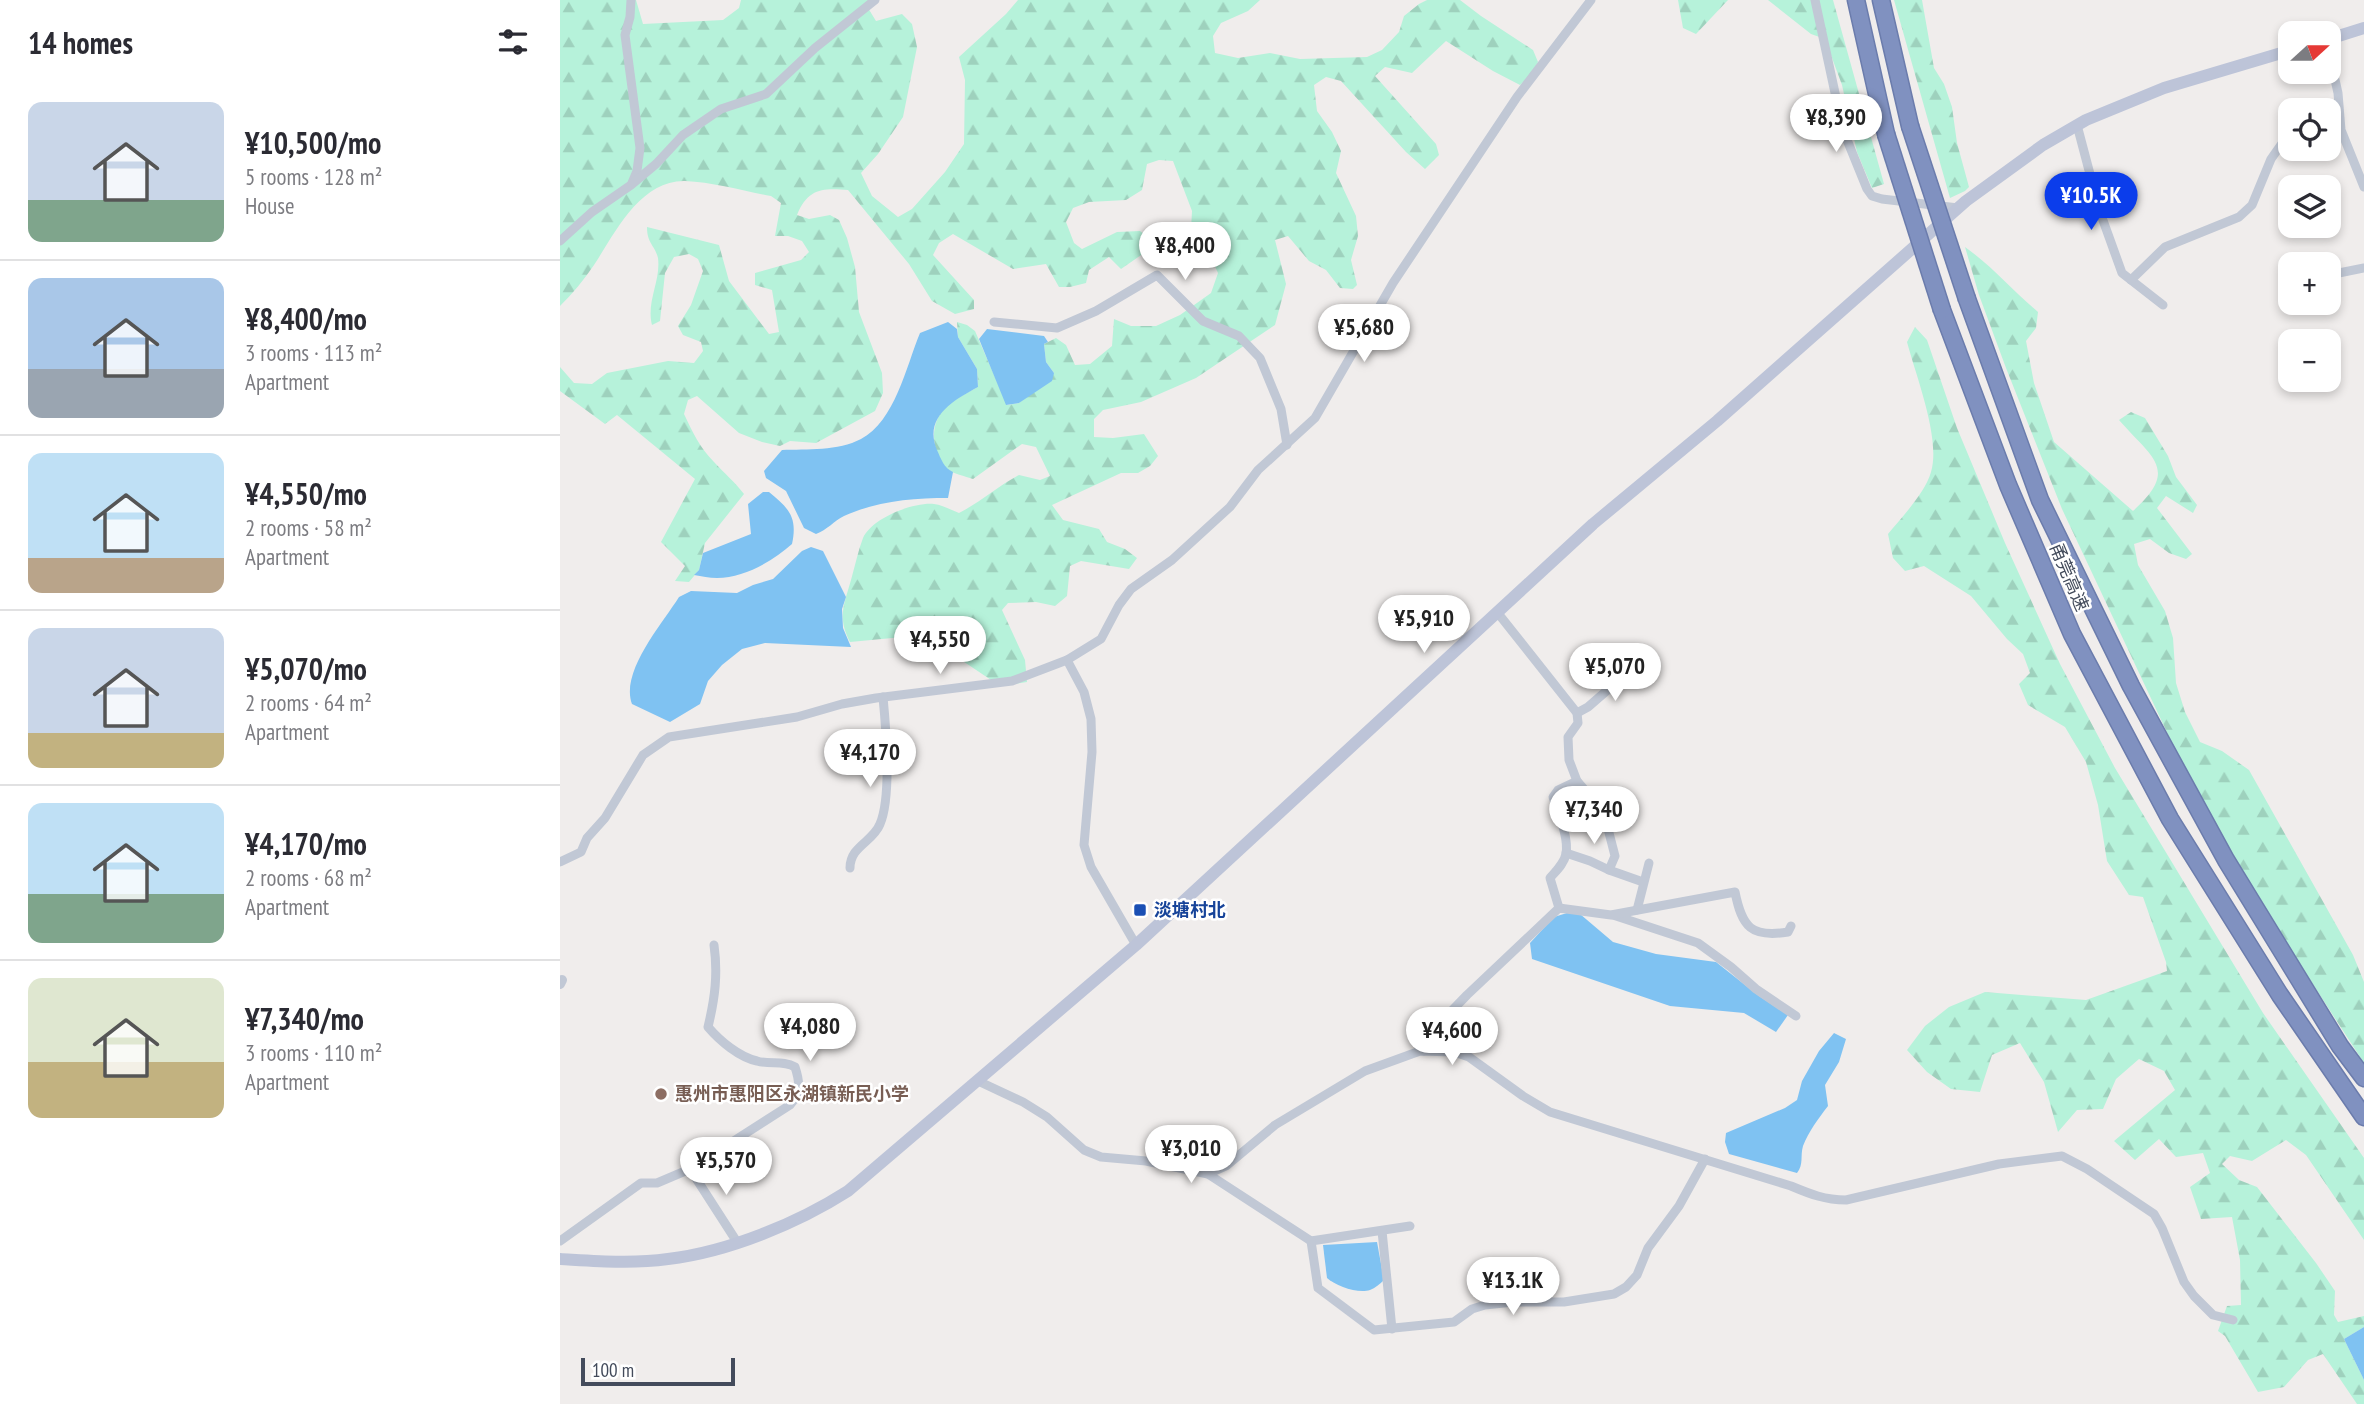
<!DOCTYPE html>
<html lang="en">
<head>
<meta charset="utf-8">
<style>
	:root { --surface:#fff; --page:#f7f7f7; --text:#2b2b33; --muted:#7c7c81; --line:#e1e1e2; --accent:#0b3deb }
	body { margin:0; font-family:"PT Sans Narrow","Noto Sans SC",sans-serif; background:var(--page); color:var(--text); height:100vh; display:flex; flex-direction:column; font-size:26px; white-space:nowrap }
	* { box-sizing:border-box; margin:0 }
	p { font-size:23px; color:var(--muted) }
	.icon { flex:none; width:38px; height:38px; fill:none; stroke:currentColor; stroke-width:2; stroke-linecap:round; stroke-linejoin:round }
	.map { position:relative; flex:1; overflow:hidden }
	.drawer { display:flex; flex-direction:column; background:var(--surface); width:560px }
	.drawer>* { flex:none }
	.needle { width:46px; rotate:69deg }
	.buttons { position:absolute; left:1718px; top:21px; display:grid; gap:14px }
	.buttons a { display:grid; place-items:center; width:63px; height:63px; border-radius:14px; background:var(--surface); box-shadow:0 4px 10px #0003; font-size:35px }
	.scale { position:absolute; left:21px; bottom:18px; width:154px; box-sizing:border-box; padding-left:7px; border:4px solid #434b5b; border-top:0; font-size:19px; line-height:24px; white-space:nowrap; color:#434b5b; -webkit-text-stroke:5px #fff; paint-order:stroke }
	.price { position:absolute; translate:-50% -60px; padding:0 16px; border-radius:24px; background:#fff; color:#222; font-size:23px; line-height:46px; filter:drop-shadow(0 2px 4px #0008) }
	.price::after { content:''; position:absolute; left:50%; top:42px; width:21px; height:16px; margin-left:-10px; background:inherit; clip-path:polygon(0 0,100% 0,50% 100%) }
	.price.active { background:var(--accent); color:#fff }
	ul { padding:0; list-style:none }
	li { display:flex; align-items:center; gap:21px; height:175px; padding:0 28px }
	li+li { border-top:2px solid var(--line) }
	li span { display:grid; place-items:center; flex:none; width:196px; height:140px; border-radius:14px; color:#555 }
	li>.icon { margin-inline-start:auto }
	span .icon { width:84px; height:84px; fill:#fffc; stroke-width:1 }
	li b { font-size:30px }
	h2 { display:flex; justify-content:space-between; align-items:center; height:84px; padding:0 28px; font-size:30px }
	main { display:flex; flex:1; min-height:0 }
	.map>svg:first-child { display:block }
</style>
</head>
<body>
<main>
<section class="drawer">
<h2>14 homes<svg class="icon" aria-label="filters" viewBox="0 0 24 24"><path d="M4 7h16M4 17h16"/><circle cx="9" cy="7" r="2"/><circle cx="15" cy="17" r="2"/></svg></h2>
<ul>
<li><span style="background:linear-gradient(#c9d6e8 70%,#7fa58c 0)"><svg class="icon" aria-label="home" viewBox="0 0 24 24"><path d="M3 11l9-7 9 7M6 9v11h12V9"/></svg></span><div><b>¥10,500/mo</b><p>5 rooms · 128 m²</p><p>House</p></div></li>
<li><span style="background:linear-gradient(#a9c7e8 65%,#9aa5b1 0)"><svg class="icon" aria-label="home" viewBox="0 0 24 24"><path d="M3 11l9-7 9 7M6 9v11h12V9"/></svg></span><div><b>¥8,400/mo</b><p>3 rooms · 113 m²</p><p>Apartment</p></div></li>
<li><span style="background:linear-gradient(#bfe0f5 75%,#b9a48a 0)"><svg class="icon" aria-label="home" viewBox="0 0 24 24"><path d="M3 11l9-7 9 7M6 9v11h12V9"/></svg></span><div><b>¥4,550/mo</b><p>2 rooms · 58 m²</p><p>Apartment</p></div></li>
<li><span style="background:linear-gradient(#c9d6e8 75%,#c2b280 0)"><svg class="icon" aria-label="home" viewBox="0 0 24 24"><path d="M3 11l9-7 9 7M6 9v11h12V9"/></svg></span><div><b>¥5,070/mo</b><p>2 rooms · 64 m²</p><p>Apartment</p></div></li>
<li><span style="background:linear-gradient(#bfe0f5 65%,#7fa58c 0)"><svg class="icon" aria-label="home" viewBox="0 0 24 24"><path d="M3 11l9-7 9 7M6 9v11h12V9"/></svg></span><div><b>¥4,170/mo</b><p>2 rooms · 68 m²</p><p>Apartment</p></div></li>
<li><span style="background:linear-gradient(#dfe7d0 60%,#c2b280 0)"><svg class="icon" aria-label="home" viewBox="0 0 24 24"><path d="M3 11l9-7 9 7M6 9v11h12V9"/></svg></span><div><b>¥7,340/mo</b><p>3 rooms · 110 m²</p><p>Apartment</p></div></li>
</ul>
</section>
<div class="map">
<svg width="1804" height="1404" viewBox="0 0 1804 1404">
	<defs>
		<pattern id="forest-firs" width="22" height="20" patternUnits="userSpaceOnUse" patternTransform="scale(1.75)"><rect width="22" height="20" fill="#b6f2da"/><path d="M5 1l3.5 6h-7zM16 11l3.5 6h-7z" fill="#9ed1bd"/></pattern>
	</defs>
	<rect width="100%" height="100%" fill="#f0edec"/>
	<!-- forest -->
	<g fill="url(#forest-firs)">
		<path d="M0,0H76L83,24L163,20L179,8L181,0H309L308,8L316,21L342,14L352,24L357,47L343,117L318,154L301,173L312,196L338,217L352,209L385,172L404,144L405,80L399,57L446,14L458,0H700L688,11L661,23L653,36L655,53L678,58L710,53L740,59L807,57L822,50L839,32L844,16L859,4L867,0H900L921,16L973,50L978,62L971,75L960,85L933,71L886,41L852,73L825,67L815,76L876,144L879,155L865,169L846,152L781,81L766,77L754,85L757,111L772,132L781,151L776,173L796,216L798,236L791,260L797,285L793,289L780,288L766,270L749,261L728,236L715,240L726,284L715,325L636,378L581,402L543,410L534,419V437L553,438L584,434L598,456L590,466L578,473H561L492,505L503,520L539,529L547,542L565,549L577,558L569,569L521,561L510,566L507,596L495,606L476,602L448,603L442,610L465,660L467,682L440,686L364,635L290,642C277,617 284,605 291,580C295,566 298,551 303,538C312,518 353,502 374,504C382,505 391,510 399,513C421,502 438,486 459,475L480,480L490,476L476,447L462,444L413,479C405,476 393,474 387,469C371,452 369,424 385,408C394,399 407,393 418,387L417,369L398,337L397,322L407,325L415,331L447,405L459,403L494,373L486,362L484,344L496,338L506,345L515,365L530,364L552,346L554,319L571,326H596L620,315L651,293L658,273L646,247L631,230L632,211L613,161L599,160L587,164L582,190L566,200L529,202L513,208L506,222L514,243L522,249L557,232L580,231L589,238L587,251L561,269L549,257L529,270L526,283L510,287H499L486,264L453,269L393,234L379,243L373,255L414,300V309L395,314L372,301L349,264L288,190C263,188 248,188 237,215L249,219L270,215L279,220L287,238L295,267L299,312L322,373L323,393L315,411L256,443L230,441L220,446L202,442L179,433L137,396L128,400L124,414C132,431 140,448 154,462C164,473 175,482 184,494L145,543L139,570L129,582L115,581L125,566L101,542L135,479L57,415L45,424L0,391V367L14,383L32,384L47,373L108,361L134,363L143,351L141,342L123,335L118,326L131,305L143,271L138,259L129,254L114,257L105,273L100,321L92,325C86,302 101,281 98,258C95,245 87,244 87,227L159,245L169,281L209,334L219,332L212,290L195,285V273L241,260L249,252L242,241L228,236H215L221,203L211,196C183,191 153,182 125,181C80,180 55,233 34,265C24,280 12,294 0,306Z"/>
		<path d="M1118,0H1168L1136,34L1123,28Z"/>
		<path d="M1208,0H1273L1324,184L1312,188L1297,152L1282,85L1265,39L1251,34Z"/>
		<path d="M1334,0H1362L1374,68L1384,84L1392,107L1397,143L1409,187L1405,191L1390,198Z"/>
		<path d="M1405,247C1432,266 1453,291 1478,312L1476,328L1466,341L1474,383L1494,442L1573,511C1620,469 1592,458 1559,420L1571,412L1585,418L1608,456L1616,477L1637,505L1633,513L1606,496L1597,508L1632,554L1626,559L1609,553L1590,539L1574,544L1578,565L1605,611L1613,638L1616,683L1625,712L1640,742L1662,751L1689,770L1793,955L1804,982V1063L1667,852L1612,743L1502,509L1446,368L1419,295Z"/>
		<path d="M1355,327L1367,340L1397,428L1445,543L1500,664L1555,768L1703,1013L1804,1158V1240L1746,1155L1726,1140L1692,1161L1670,1156L1662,1164L1679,1180L1697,1187L1756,1263L1775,1291L1774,1315L1778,1322L1804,1316V1327L1784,1339L1804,1380V1404H1797L1763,1354L1748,1360L1724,1387L1698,1392L1665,1336L1658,1331L1667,1306L1681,1305L1680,1260L1672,1217L1641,1219L1630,1187L1650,1173L1643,1153L1616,1157L1599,1139L1575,1160L1554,1141L1615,1090L1604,1071L1579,1059L1556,1079L1543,1109L1517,1110L1498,1132L1484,1082L1460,1043L1432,1055L1420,1092L1391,1089L1367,1072L1347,1050L1365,1026L1389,1007L1425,992L1526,1000L1607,971L1606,962L1583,897L1569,895L1547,861L1538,805L1526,762L1505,727L1468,705L1459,684L1470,673L1463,654L1447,639L1411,596L1364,566L1345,571L1333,558L1328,534C1342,517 1365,493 1371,472C1381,439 1356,376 1347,342Z"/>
	</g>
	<!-- water -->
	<g fill="#7fc2f2">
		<path d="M388,322L397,329L398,337L417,369L418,387C394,400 363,417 377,450C381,459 384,468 393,472L388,498C352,498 317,501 284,516C274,521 267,530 256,534L244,528L226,491L206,478L204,471L222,450C247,449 278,451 301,439C335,421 346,367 360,333Z"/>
		<path d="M427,329L484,336L488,342L484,344L486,362L494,373L492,381L459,403L446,405L419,339Z"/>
		<path d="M203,492H209C228,508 238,516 232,544C213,561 184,578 157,578C149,578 142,576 134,575L139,570L143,553L191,534L188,504Z"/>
		<path d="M251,547L263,551L286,597L282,609L283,628L291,647L205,643L182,649L162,665L148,681L140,704L110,722L72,704C60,672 102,624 119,597L131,591L177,593L193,585L213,579L242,551Z"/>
		<path d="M1007,913L1020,914L1053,942L1096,954L1156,962L1199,996L1228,1015L1216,1032L1184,1013L1110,1006L972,959L970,943L994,917Z"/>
		<path d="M1274,1033L1286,1039L1279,1062L1265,1085L1268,1106C1258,1119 1249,1131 1243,1146C1240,1156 1244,1164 1237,1173L1169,1154L1165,1142L1166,1133L1225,1108L1237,1100L1242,1081L1259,1051Z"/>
		<path d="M817,1242L824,1280C820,1284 815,1288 810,1290C798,1294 776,1286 767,1278L763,1245Z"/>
		<path d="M1804,1327V1380L1784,1339Z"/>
	</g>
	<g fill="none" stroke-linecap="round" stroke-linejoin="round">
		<defs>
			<g id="motorway">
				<path d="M1296,0L1326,134"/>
				<path d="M1321,0L1350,126"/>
				<path d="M1407,299L1480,500L1571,686L1666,860L1780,1046L1804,1078"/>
				<path d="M1382,310L1448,485L1512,634L1610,819L1720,995L1804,1117"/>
			</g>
		</defs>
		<!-- motorway casing -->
		<use href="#motorway" stroke="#6b7cac" stroke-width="19"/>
		<!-- minor -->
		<g stroke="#c1c8d5" stroke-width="9">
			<path d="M71,0L70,17L65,35L80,148L77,171L72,183"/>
			<path d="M1255,0L1283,130L1307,189L1312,196L1322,199L1398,208"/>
			<path d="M1769,53L1778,93L1781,130L1804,187"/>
			<path d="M1517,125L1540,212L1562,273L1603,305"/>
			<path d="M0,241L32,212L71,185L96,164L123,135L161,109L206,94L255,48L315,0"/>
			<path d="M1769,275L1804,268"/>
			<path d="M1571,280L1605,247L1679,217L1692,205L1711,159L1723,142L1731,138"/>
			<path d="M434,322L497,328L536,311L597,275L643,321L679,336L700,358L721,409L727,445"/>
			<path d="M937,612L1017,713L1018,723L1008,737L1009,760L1017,781L1029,795L1035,813L1047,825L1055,856L1049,870L1083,882"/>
			<path d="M507,660L541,639L559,605L571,589L612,560L670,507L698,470L755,418L833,283L957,97L1031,0"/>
			<path d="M1017,713L1028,707L1074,667"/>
			<path d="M1006,853L1030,861L1049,870"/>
			<path d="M0,862L21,852L27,838L45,818L83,755L109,737L237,717L282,704L316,698L452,681L507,660L524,692L531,719L532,752L524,845L531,867L576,945"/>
			<path d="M290,868C290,846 313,842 320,824C332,796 326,728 323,697"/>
			<path d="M999,908L990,878C996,871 1004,864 1006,854C1009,837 998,813 993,797L998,790L1017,781"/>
			<path d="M1077,910L1089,863"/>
			<path d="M1053,915L1138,943L1171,967L1196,989L1236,1016"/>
			<path d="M864,1051L876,1027L907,995L999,908L1051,915L1175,892C1182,927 1191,938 1228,932L1231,926"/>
			<path d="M418,1081L463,1102L487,1117L524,1150L541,1157L586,1161L648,1174L751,1241L850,1226"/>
			<path d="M130,1169L177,1242"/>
			<path d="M648,1174L666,1166L715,1125L805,1071L860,1051L894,1052L909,1057L963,1096L990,1112L1231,1186C1250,1194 1265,1200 1286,1200L1439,1164L1502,1156L1527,1169L1594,1214L1602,1228L1624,1282L1634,1296L1653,1315L1673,1320"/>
			<path d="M822,1231L832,1329"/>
			<path d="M0,1241L81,1183H97L130,1169L230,1105C241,1093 240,1082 235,1067C223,1060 210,1065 197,1061C179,1057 160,1041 148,1027C155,998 158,974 154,945"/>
			<path d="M751,1241L758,1288L814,1330L894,1322L912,1309L925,1305L953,1302H1004L1054,1294L1066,1287L1077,1275L1088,1248L1119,1206L1145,1159"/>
		</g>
		<!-- tertiary -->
		<path stroke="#c1c8d5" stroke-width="10" d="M0,984L2,980"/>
		<!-- secondary -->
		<g stroke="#bdc4d8" stroke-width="12">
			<path d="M1769,39L1804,28"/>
			<path d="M0,1259C36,1261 72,1264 108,1259C168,1252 238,1223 288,1191L576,945L1033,524L1157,421L1406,201L1483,145L1526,120L1604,88L1731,50"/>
		</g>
		<!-- motorway -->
		<use href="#motorway" stroke="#8091c0" stroke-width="16"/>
		<defs>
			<g id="motorway-bridge">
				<path d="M1350,126L1407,299"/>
				<path d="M1326,134L1382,310"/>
			</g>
		</defs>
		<!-- motorway-bridge casing -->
		<use href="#motorway-bridge" stroke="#6b7cac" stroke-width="19" stroke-linecap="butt"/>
		<!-- motorway-bridge -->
		<use href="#motorway-bridge" stroke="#8091c0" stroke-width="16"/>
	</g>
	<!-- markers -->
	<rect fill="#1a4fb4" stroke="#fff" stroke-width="2.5" x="573" y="903" width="14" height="14" rx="3.5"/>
	<circle fill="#8d6e63" stroke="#fff" stroke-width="2.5" cx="101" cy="1094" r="7"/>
	<g text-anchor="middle" stroke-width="5" stroke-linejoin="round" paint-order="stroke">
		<!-- street labels -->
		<g font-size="18" fill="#434b5b" stroke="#fff">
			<text transform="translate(1509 577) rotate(67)" y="6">甬莞高速</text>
		</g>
		<!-- transit labels -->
		<g font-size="18" font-weight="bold" fill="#164399" stroke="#fff" text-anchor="start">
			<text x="594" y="916">淡塘村北</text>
		</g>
		<!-- education labels -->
		<g font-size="18" font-weight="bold" fill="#785e54" stroke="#fff" text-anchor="start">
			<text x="115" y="1100">惠州市惠阳区永湖镇新民小学</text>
		</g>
	</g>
</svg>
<div class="buttons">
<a><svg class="needle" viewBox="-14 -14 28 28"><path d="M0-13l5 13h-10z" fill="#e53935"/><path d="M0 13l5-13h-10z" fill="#7c7c81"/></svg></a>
<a><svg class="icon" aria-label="locate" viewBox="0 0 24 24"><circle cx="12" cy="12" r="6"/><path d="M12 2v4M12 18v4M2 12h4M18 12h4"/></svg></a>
<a><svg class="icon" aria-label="layers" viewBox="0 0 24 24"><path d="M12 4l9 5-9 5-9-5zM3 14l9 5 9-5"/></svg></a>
<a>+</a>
<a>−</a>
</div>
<div class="scale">100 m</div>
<b class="price" style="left:1276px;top:154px">¥8,390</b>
<b class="price active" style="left:1531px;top:232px">¥10.5K</b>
<b class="price" style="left:625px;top:282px">¥8,400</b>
<b class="price" style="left:804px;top:364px">¥5,680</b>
<b class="price" style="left:864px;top:655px">¥5,910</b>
<b class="price" style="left:380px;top:676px">¥4,550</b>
<b class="price" style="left:1055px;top:703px">¥5,070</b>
<b class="price" style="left:310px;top:789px">¥4,170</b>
<b class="price" style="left:1034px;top:846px">¥7,340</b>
<b class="price" style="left:250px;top:1063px">¥4,080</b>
<b class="price" style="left:892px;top:1067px">¥4,600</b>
<b class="price" style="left:631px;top:1185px">¥3,010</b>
<b class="price" style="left:166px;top:1197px">¥5,570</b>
<b class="price" style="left:953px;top:1317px">¥13.1K</b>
</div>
</main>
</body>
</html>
